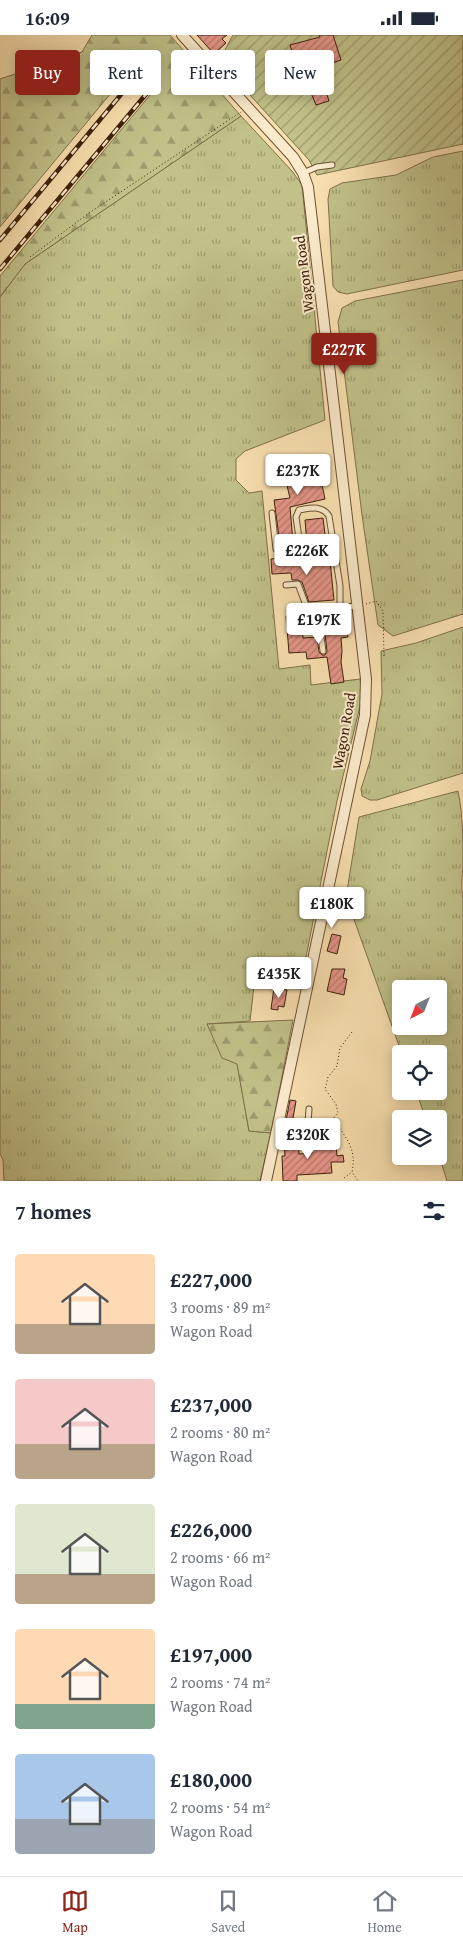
<!DOCTYPE html>
<html lang="en">
<head>
<meta charset="utf-8">
<style>
	:root { --surface:#fff; --page:#f6f6f7; --text:#1f2937; --muted:#747a83; --line:#e0e1e3; --accent:#8f2418 }
	body { margin:0; font-family:"Gentium Book Plus",serif; background:var(--page); color:var(--text); height:100vh; display:flex; flex-direction:column; font-size:19px; white-space:nowrap }
	* { box-sizing:border-box; margin:0 }
	p { font-size:16px; color:var(--muted) }
	.icon { flex:none; width:28px; height:28px; fill:none; stroke:currentColor; stroke-width:2; stroke-linecap:round; stroke-linejoin:round }
	.map { position:relative; height:1146px; overflow:hidden }
	.details { display:flex; flex-direction:column; background:var(--surface); flex:1 }
	.details>* { flex:none }
	.hud { position:absolute; left:15px; top:15px; width:434px; height:45px; display:flex; gap:10px }
	.needle { width:32px; rotate:222deg }
	.fabs { position:absolute; left:392px; top:945px; display:grid; gap:10px }
	.fabs a { display:grid; place-items:center; width:55px; height:55px; border-radius:5px; background:var(--surface); box-shadow:0 2px 12px #0003; font-size:25px }
	.price { position:absolute; translate:-50% -42px; padding:0 11px; border-radius:5px; background:#fff; color:#222; font-size:16px; line-height:32px; filter:drop-shadow(0 1px 2px #0008) }
	.price::after { content:''; position:absolute; left:50%; top:30px; width:15px; height:11px; margin-left:-8px; background:inherit; clip-path:polygon(0 0,100% 0,50% 100%) }
	.price.selected { background:var(--accent); color:#fff }
	ul { padding:0; list-style:none }
	li { display:flex; align-items:center; gap:15px; height:125px; padding:0 15px }
	li span { display:grid; place-items:center; flex:none; width:140px; height:100px; border-radius:5px; color:#555 }
	li>.icon { margin-inline-start:auto }
	span .icon { width:60px; height:60px; fill:#fffc; stroke-width:1 }
	li b { font-size:21px }
	h2 { display:flex; justify-content:space-between; align-items:center; height:60px; padding:0 15px; font-size:21px }
	.chip { padding:0 18px; border-radius:5px; background:var(--surface); box-shadow:0 2px 12px #0003; font-size:18px; line-height:45px }
	.chip.selected { background:var(--accent); color:#fff }
	.status { display:flex; justify-content:space-between; align-items:center; height:35px; padding:0 25px; background:var(--surface); direction:ltr }
	.status svg { height:14px; fill:currentColor }
	.tab-bar { display:flex; justify-content:space-around; align-items:center; height:70px; border-top:1px solid var(--line); background:var(--surface); font-size:14px; color:var(--muted) }
	.tab-bar a { display:grid; justify-items:center; gap:2px }
	.tab-bar .selected { color:var(--accent) }
	.map>svg:first-child { display:block }
</style>
</head>
<body>
<div class="status"><b>16:09</b><svg viewBox="0 0 49 12"><path d="M0 12V9h3v3zM5 12V6h3v6zM10 12V3h3v9zM15 12V0h3v12zM26 1h20v11H26zM47 4h2v5h-2z"/></svg></div>
<div class="map">
<svg width="463" height="1146" viewBox="0 0 463 1146">
	<defs>
		<pattern id="grass-tufts" width="24" height="20" patternUnits="userSpaceOnUse" patternTransform="scale(1.25)"><rect width="24" height="20" fill="#c1c189"/><path d="M3 7l-1-3M5 7V3M7 7l1-3M15 17l-1-3M17 17v-4M19 17l1-3" fill="none" stroke="#9e9c6e"/></pattern>
		<pattern id="forest-firs" width="22" height="20" patternUnits="userSpaceOnUse" patternTransform="scale(1.25)"><rect width="22" height="20" fill="#c1c189"/><path d="M5 1l3.5 6h-7zM16 11l3.5 6h-7z" fill="#9e9c6e"/></pattern>
		<pattern id="garden-furrows" width="10" height="10" patternUnits="userSpaceOnUse" patternTransform="scale(1.25)"><rect width="10" height="10" fill="#c1c189"/><path d="M-1 1l2-2M0 10L10 0M9 11l2-2" fill="none" stroke="#9e9c6e"/></pattern>
		<pattern id="building-hatch" width="6" height="6" patternUnits="userSpaceOnUse" patternTransform="scale(1.25)"><rect width="6" height="6" fill="#e6968a"/><path d="M-1 1l2-2M0 6l6-6M5 7l2-2" fill="none" stroke="#bc7a6f"/></pattern>
	</defs>
	<rect width="100%" height="100%" fill="#f9e0b0"/>
	<filter id="stains"><feTurbulence type="fractalNoise" baseFrequency=".004" numOctaves="4"/><feColorMatrix values="0 0 0 0 .2 0 0 0 0 .09 0 0 0 0 .02 0 0 0 .5 -.17"/></filter>
	<radialGradient id="worn" r=".72"><stop offset=".6" stop-color="#630" stop-opacity="0"/><stop offset="1" stop-color="#630" stop-opacity=".3"/></radialGradient>
	<!-- grass -->
	<g fill="url(#grass-tufts)" stroke="#7f704a" fill-rule="evenodd">
		<path d="M241,81L292,136L302,150L325,385L245,416L236,424V445L249,458L262,456L279,634L310,630L311,650L360,644L362,663L337,766L304,932L257,925L250,986L207,989L237,1028L249,1096L271,1098L260,1146H4L3,1125L0,1119V262L25,229Z"/>
		<path d="M463,116V235L347,259L338,257L333,251L328,164L330,154L342,148L396,140L433,122Z"/>
		<path d="M463,245V579L393,601L378,590L362,480L338,287L342,273L355,266Z"/>
		<path d="M463,592V738L377,765H370L362,761L361,754L370,726L382,659L381,616L416,608Z"/>
		<path d="M458,756C463,780 463,805 463,830C462,842 461,852 463,864V1146H447L439,1120V1084H426L416,1056H439V1019H402L346,862L359,782ZM401,954H439V991H401Z"/>
	</g>
	<!-- forest -->
	<g fill="url(#forest-firs)" stroke="#7f704a">
		<path d="M92,0H170L241,81L25,229L0,262V241L150,60L126,40L0,192V44L82,17Z"/>
		<path d="M293,985L271,1098L249,1096L237,1029L222,1023L207,989Z"/>
	</g>
	<!-- garden -->
	<path fill="url(#garden-furrows)" stroke="#7f704a" d="M233,0H463V109L317,140L309,125L219,26Z"/>
	<!-- building -->
	<g fill="url(#building-hatch)" stroke="#3d200b">
		<path d="M197,0H227L222,4L226,8L214,19Z"/>
		<path d="M319,0H333L341,25L322,31L325,40L321,41L329,66L316,70L309,53L310,52L306,38L308,37L302,17L293,20L290,10L320,2Z"/>
		<path d="M317,426L325,464L290,472L293,507L280,509L274,465L290,463L283,434Z"/>
		<path d="M323,483L326,507L307,509L305,485Z"/>
		<path d="M294,515L295,530L330,526L334,565L309,567L302,547L298,545H292L291,538L272,539L271,524L279,523V518Z"/>
		<path d="M301,580L303,603L317,602L319,617L322,620H325L327,616L324,591L346,588L348,602L341,603L342,616L341,627L344,647L331,649L327,622L307,624L306,617L289,618L286,581Z"/>
		<path d="M332,899L341,901L337,919L327,916Z"/>
		<path d="M332,934H345L343,943L347,944L344,960L327,956Z"/>
		<path d="M274,953L287,955L284,972L278,971V975L271,974Z"/>
		<path d="M290,1065L296,1066L293,1083L304,1086L303,1096H284Z"/>
		<path d="M284,1105H298L299,1119L312,1118V1110H336L337,1121L343,1120L344,1127H331L332,1138L297,1140V1146H283L282,1121H285Z"/>
	</g>
	<g fill="none" stroke-linecap="round" stroke-linejoin="round">
		<defs>
			<g id="lane">
				<path d="M303,138L317,132L332,130"/>
				<path d="M272,478L276,514L300,510"/>
				<path d="M334,518L308,515L300,510L296,482L299,475C311,473 322,470 329,481L340,551V573"/>
				<path d="M286,550L298,549L307,573L317,574L357,571"/>
				<path d="M317,574L323,616"/>
				<path d="M276,1102L287,1100L307,1101L309,1074"/>
			</g>
			<path id="street" d="M182,0L293,122L303,138L308,152L366,644L365,680L266,1146"/>
		</defs>
		<!-- lane casing -->
		<use href="#lane" stroke="#6c5034" stroke-width="7"/>
		<!-- street casing -->
		<use href="#street" stroke="#6c5034" stroke-width="12"/>
		<!-- path -->
		<g stroke="#3d200b" stroke-width="1" stroke-dasharray="1 2.5" stroke-linecap="butt">
			<path d="M30,222L89,178L241,77"/>
			<path d="M366,569L376,566L383,576L384,621"/>
			<path d="M352,997L340,1013L337,1031L328,1042L325,1054L336,1069L338,1078L333,1084C346,1103 357,1113 352,1137L358,1146"/>
			<path d="M321,1106L324,1096L333,1085"/>
			<path d="M344,1143L352,1137"/>
		</g>
		<!-- lane -->
		<use href="#lane" stroke="#fbebcc" stroke-width="5"/>
		<!-- street -->
		<use href="#street" stroke="#fbebcc" stroke-width="10"/>
		<defs>
			<g id="rail">
				<path d="M0,205L133,45"/>
				<path d="M0,234L147,58"/>
			</g>
		</defs>
		<!-- rail casing -->
		<use href="#rail" stroke="#3d200b" stroke-width="4.5"/>
		<!-- rail -->
		<use href="#rail" stroke="#fbebcc" stroke-width="2.5" stroke-dasharray="8" stroke-linecap="butt"/>
	</g>
	<g text-anchor="middle" stroke-width="4" stroke-linejoin="round" paint-order="stroke">
		<!-- street labels -->
		<g font-size="15" fill="#3d200b" stroke="#fbebcc">
			<text transform="translate(304 239) rotate(-97)" y="5">Wagon Road</text>
			<text transform="translate(344 696) rotate(-80)" y="5">Wagon Road</text>
		</g>
	</g>
	<rect width="100%" height="100%" filter="url(#stains)"/>
	<rect width="100%" height="100%" fill="url(#worn)"/>
</svg>
<div class="fabs">
<a><svg class="needle" viewBox="-14 -14 28 28"><path d="M0-13l5 13h-10z" fill="#e53935"/><path d="M0 13l5-13h-10z" fill="#747a83"/></svg></a>
<a><svg class="icon" aria-label="locate" viewBox="0 0 24 24"><circle cx="12" cy="12" r="6"/><path d="M12 2v4M12 18v4M2 12h4M18 12h4"/></svg></a>
<a><svg class="icon" aria-label="layers" viewBox="0 0 24 24"><path d="M12 4l9 5-9 5-9-5zM3 14l9 5 9-5"/></svg></a>
</div>
<b class="price selected" style="left:344px;top:340px">£227K</b>
<b class="price" style="left:298px;top:461px">£237K</b>
<b class="price" style="left:307px;top:541px">£226K</b>
<b class="price" style="left:319px;top:610px">£197K</b>
<b class="price" style="left:332px;top:894px">£180K</b>
<b class="price" style="left:279px;top:964px">£435K</b>
<b class="price" style="left:308px;top:1125px">£320K</b>
<div class="hud">
<a class="chip selected">Buy</a>
<a class="chip">Rent</a>
<a class="chip">Filters</a>
<a class="chip">New</a>
</div>
</div>
<section class="details">
<h2>7 homes<svg class="icon" aria-label="filters" viewBox="0 0 24 24"><path d="M4 7h16M4 17h16"/><circle cx="9" cy="7" r="2"/><circle cx="15" cy="17" r="2"/></svg></h2>
<ul>
<li><span style="background:linear-gradient(#ffd9b3 70%,#b9a48a 0)"><svg class="icon" aria-label="home" viewBox="0 0 24 24"><path d="M3 11l9-7 9 7M6 9v11h12V9"/></svg></span><div><b>£227,000</b><p>3 rooms · 89 m²</p><p>Wagon Road</p></div></li>
<li><span style="background:linear-gradient(#f6c9c9 65%,#b9a48a 0)"><svg class="icon" aria-label="home" viewBox="0 0 24 24"><path d="M3 11l9-7 9 7M6 9v11h12V9"/></svg></span><div><b>£237,000</b><p>2 rooms · 80 m²</p><p>Wagon Road</p></div></li>
<li><span style="background:linear-gradient(#dfe7d0 70%,#b9a48a 0)"><svg class="icon" aria-label="home" viewBox="0 0 24 24"><path d="M3 11l9-7 9 7M6 9v11h12V9"/></svg></span><div><b>£226,000</b><p>2 rooms · 66 m²</p><p>Wagon Road</p></div></li>
<li><span style="background:linear-gradient(#ffd9b3 75%,#7fa58c 0)"><svg class="icon" aria-label="home" viewBox="0 0 24 24"><path d="M3 11l9-7 9 7M6 9v11h12V9"/></svg></span><div><b>£197,000</b><p>2 rooms · 74 m²</p><p>Wagon Road</p></div></li>
<li><span style="background:linear-gradient(#a9c7e8 65%,#9aa5b1 0)"><svg class="icon" aria-label="home" viewBox="0 0 24 24"><path d="M3 11l9-7 9 7M6 9v11h12V9"/></svg></span><div><b>£180,000</b><p>2 rooms · 54 m²</p><p>Wagon Road</p></div></li>
</ul>
</section>
<nav class="tab-bar">
<a class="selected"><svg class="icon" aria-label="map" viewBox="0 0 24 24"><path d="M3 6l6-2 6 2 6-2v14l-6 2-6-2-6 2zM9 4v14M15 6v14"/></svg>Map</a>
<a><svg class="icon" aria-label="saved" viewBox="0 0 24 24"><path d="M7 4h10v16l-5-4-5 4z"/></svg>Saved</a>
<a><svg class="icon" aria-label="home" viewBox="0 0 24 24"><path d="M3 11l9-7 9 7M6 9v11h12V9"/></svg>Home</a>
</nav>
</body>
</html>
